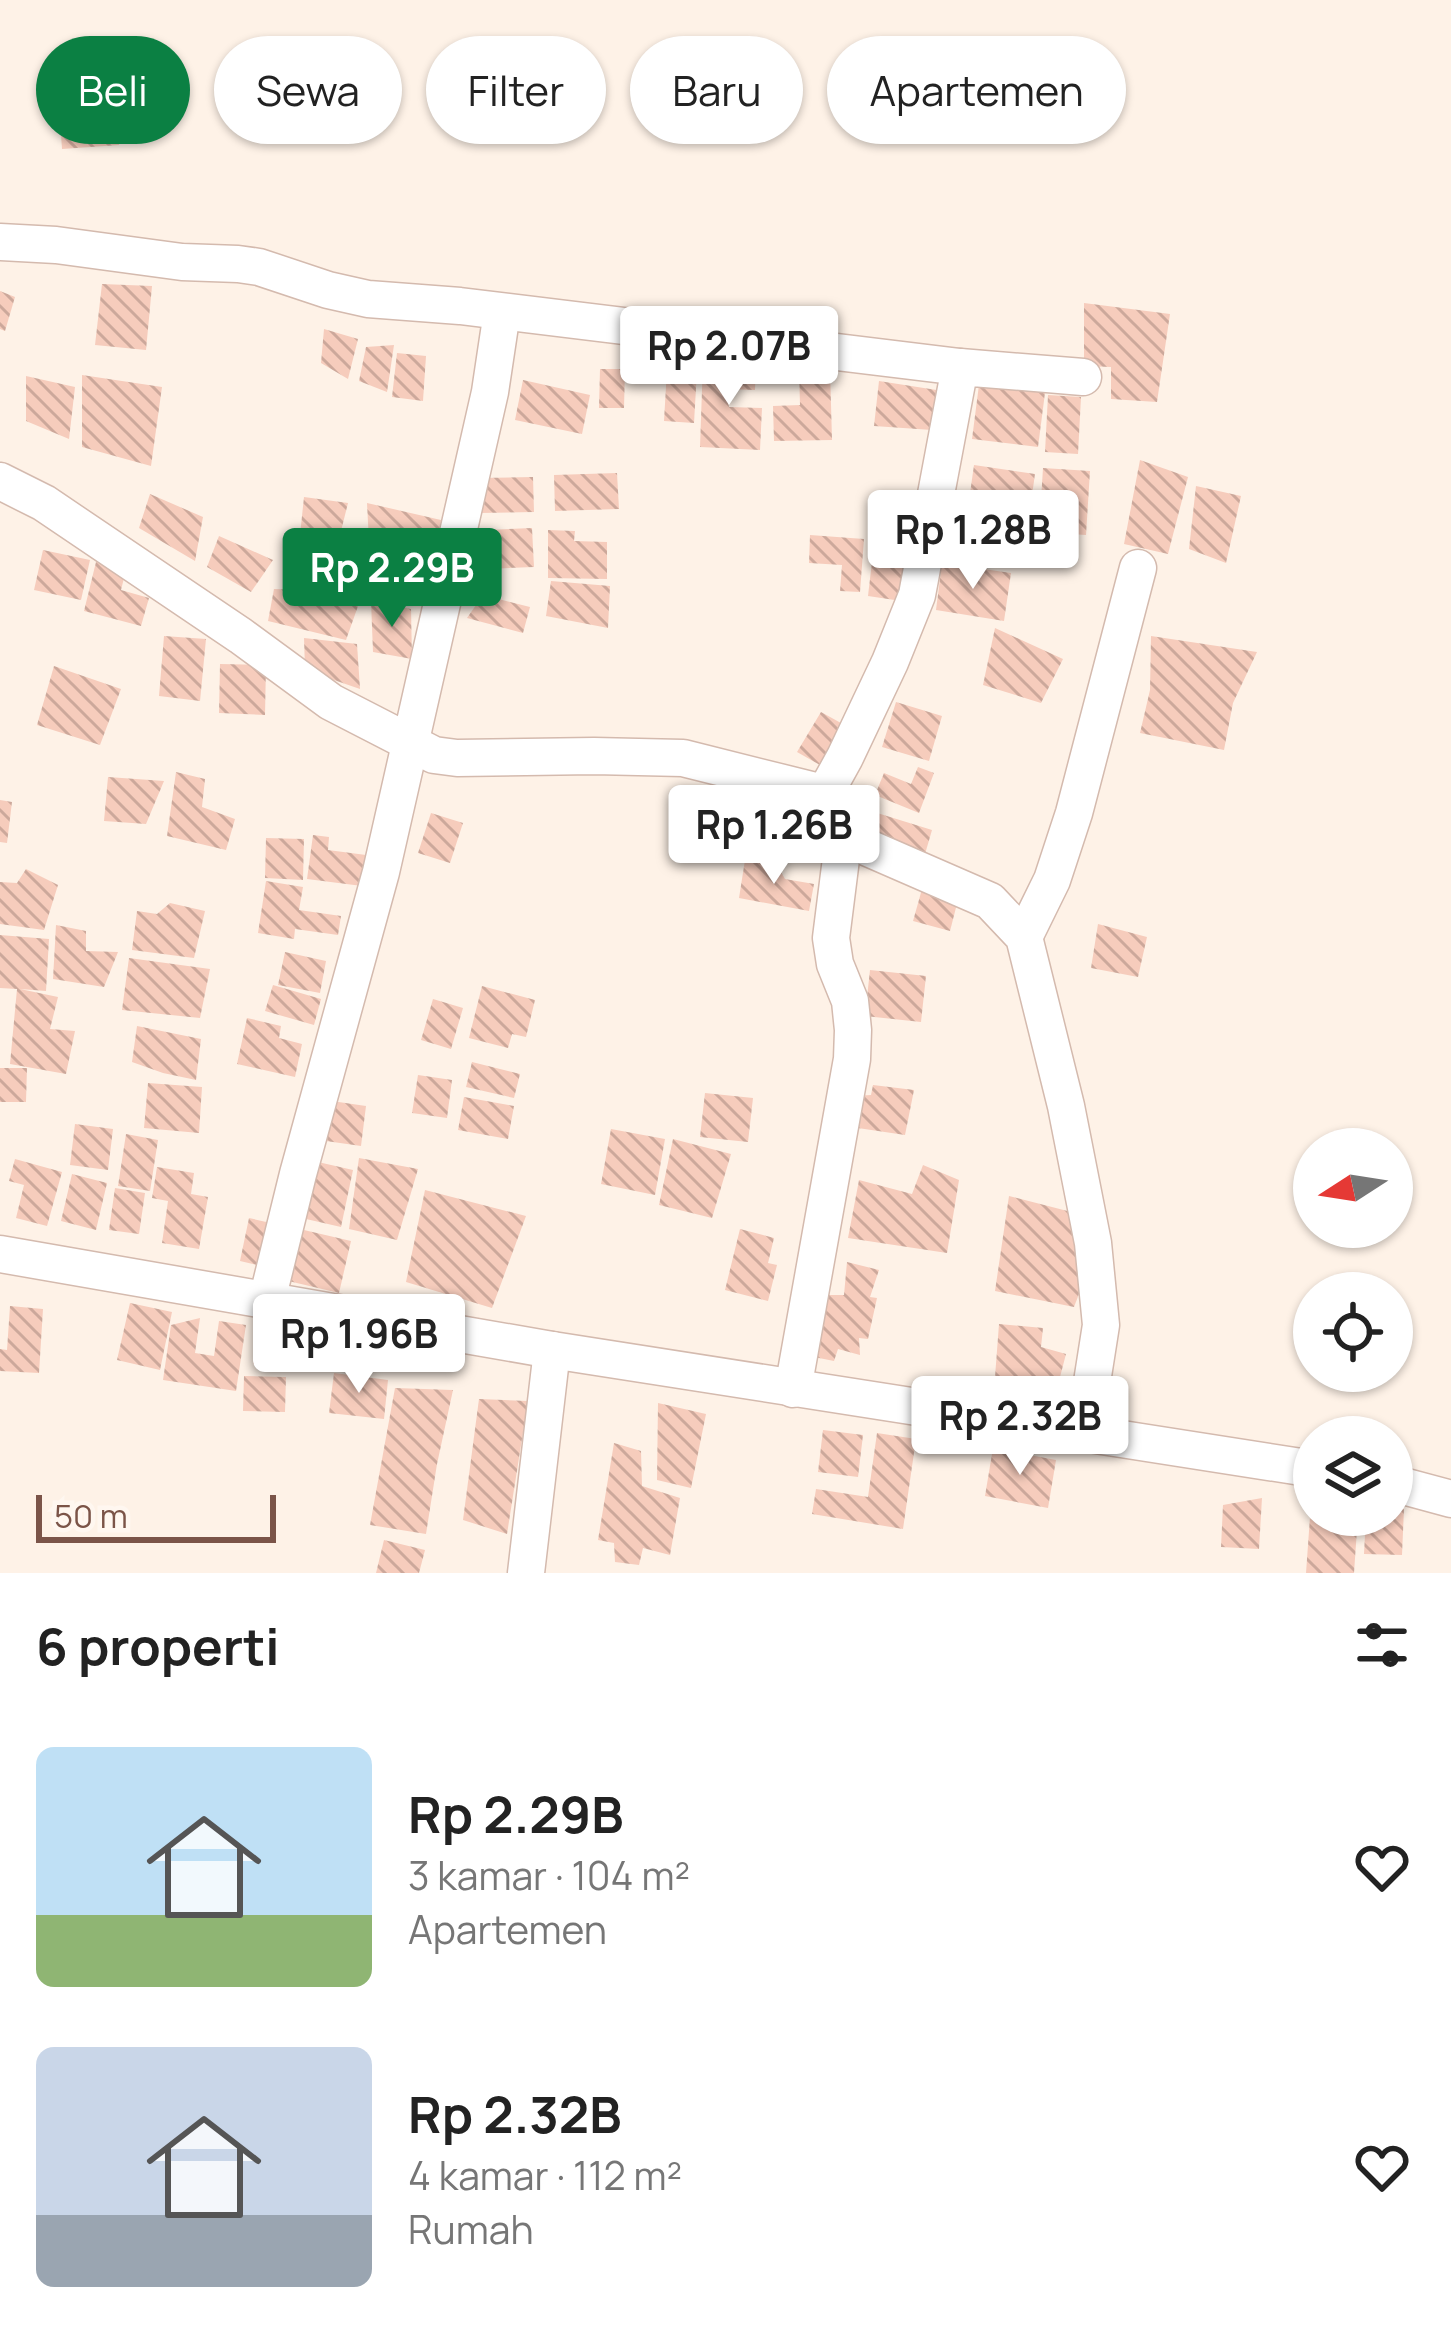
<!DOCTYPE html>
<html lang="id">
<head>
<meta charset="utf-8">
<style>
	:root { --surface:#fff; --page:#f2f2f2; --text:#222; --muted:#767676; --accent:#0b8043 }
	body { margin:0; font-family:Manrope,sans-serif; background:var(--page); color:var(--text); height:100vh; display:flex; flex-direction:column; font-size:45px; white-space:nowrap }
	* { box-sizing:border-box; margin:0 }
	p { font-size:39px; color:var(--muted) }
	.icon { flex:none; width:66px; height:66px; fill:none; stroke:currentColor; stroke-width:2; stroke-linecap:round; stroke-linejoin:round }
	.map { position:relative; height:1573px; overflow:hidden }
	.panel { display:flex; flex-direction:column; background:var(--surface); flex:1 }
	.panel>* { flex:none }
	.banner { position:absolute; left:36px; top:36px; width:1380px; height:108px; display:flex; gap:24px }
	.needle { width:78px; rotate:258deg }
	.buttons { position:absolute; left:1293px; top:1128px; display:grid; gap:24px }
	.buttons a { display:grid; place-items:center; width:120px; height:120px; border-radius:50%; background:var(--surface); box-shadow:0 3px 9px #0004; font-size:60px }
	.scale { position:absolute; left:36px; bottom:30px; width:240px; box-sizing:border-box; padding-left:12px; border:6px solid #7b5448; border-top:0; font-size:33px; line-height:42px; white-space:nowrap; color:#7b5448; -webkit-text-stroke:9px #fff7f0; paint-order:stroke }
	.price { position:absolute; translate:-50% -102px; padding:0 27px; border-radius:12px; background:#fff; color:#222; font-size:39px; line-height:78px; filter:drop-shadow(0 3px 6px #0008) }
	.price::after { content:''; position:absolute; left:50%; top:72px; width:36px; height:27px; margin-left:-18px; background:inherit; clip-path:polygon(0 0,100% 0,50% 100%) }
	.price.current { background:var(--accent); color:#fff }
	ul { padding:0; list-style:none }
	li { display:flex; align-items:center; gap:36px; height:300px; padding:0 36px }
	li span { display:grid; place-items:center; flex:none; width:336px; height:240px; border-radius:18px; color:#555 }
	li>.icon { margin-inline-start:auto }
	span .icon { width:144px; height:144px; fill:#fffc; stroke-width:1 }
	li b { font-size:51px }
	h2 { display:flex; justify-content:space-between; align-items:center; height:144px; padding:0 36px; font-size:51px }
	.pill { padding:0 42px; border-radius:54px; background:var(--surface); box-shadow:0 3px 9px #0004; font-size:42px; line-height:108px }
	.pill.current { background:var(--accent); color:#fff }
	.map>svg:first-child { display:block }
</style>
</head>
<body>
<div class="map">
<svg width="1451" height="1573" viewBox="0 0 1451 1573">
	<defs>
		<pattern id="building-back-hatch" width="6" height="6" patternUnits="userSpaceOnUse" patternTransform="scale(3)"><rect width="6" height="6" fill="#f6ccbc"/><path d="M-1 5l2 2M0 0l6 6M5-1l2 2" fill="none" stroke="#cca89b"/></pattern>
	</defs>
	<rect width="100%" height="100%" fill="#fef2e7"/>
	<!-- building -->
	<g fill="url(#building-back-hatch)">
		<path d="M128,82L119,145L62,149L58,92Z"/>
		<path d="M102,284L152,286L146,350L95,345Z"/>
		<path d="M0,291L15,297L5,331L0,329Z"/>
		<path d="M1084,303L1170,314L1157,402L1111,399V367L1084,366Z"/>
		<path d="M324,329L358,339L348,379L321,363Z"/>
		<path d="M394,345L387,392L359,381L366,347Z"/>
		<path d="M397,353L426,356L423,401L392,397Z"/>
		<path d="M703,361L756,363L755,390L726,389L729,407L762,408L760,450L700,447Z"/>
		<path d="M830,368L832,440L774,441L773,406L800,405L799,369Z"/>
		<path d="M600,369H625L624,408H599Z"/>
		<path d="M667,369L697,371L694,423L664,421Z"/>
		<path d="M82,375L162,387L151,466L82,447Z"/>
		<path d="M26,376L75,387L69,439L26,421Z"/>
		<path d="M980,377L1046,385L1038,447L972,439Z"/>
		<path d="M523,380L590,395L582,434L515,420Z"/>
		<path d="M879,381L943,391L932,430L874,426Z"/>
		<path d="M1048,395L1081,397L1078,454L1045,452Z"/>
		<path d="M1140,460L1188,477L1168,554L1124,544Z"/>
		<path d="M974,465L1035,474L1025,545L964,536Z"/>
		<path d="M1043,468L1090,471L1086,535L1039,532Z"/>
		<path d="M617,473L619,509L555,511L554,475Z"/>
		<path d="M533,477L534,512L480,513L479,478Z"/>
		<path d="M1196,486L1241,496L1226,563L1189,549Z"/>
		<path d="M150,494L203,517L195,561L139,528Z"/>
		<path d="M304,497L348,503L338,543L300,535Z"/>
		<path d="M367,503L441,520L436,558L369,542Z"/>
		<path d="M532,528L534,567L487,569L486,530Z"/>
		<path d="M548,530L575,531L574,541L607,542V579L548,578Z"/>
		<path d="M810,535L864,539L860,592L840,591L842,565L809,563Z"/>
		<path d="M219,536L273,560L251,592L207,567Z"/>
		<path d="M308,542L358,549L354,586L300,577Z"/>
		<path d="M373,548L430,560L429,600L372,584Z"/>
		<path d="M43,550L90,560L81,600L34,590Z"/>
		<path d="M873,553L913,559L908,602L868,596Z"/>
		<path d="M96,562L126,570L121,590L149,598L141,626L84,611Z"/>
		<path d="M942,563L1011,573L1004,621L936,610Z"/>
		<path d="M551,581L610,586L608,628L546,616Z"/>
		<path d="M274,589L363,592L346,640L268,621Z"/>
		<path d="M483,595L530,607L523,633L467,618Z"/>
		<path d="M371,601L411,609L412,659L373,652Z"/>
		<path d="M995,628L1063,659L1041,703L983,685Z"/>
		<path d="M164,636L206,639L200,701L159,696Z"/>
		<path d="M1151,636L1257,652L1233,703L1224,750L1140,733L1150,690Z"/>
		<path d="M304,638L357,644L360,689L305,670Z"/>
		<path d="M220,664L266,665L265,715L219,713Z"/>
		<path d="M54,666L121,689L100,745L37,725Z"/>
		<path d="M896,702L942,716L929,761L882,747Z"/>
		<path d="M821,712L850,728L827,769L797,752Z"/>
		<path d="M918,767L934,773L919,813L875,795L884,773L911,784Z"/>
		<path d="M176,772L205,779L202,807L235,819L226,850L167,836Z"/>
		<path d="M108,777L164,781L146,824L104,821Z"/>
		<path d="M726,787L764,791L761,817L796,821L793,846L722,838Z"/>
		<path d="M0,800L12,802L7,843L0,842Z"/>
		<path d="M874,812L932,830L923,861L865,844Z"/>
		<path d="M431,813L463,823L450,863L418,853Z"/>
		<path d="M313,835L329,837L328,850L366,855L362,886L307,879Z"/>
		<path d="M266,838L304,839L303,880L265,878Z"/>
		<path d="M745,860L778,867L785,879L814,884L809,911L739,898Z"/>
		<path d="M26,869L58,885L44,930L0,924V882L17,883Z"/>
		<path d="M266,881L303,887L299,910L341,916L338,935L295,929L294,939L258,933Z"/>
		<path d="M924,882L960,892L950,931L913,921Z"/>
		<path d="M170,903L205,911L194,958L132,950L137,911L157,914Z"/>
		<path d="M1098,924L1147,937L1138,977L1091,968Z"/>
		<path d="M56,925L86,931V951L118,952L104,987L53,979Z"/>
		<path d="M0,935L49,939L46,991L20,989L58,997L50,1029L75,1031L66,1074L10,1064L17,989L0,988Z"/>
		<path d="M285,952L326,961L320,993L278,985Z"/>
		<path d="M129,958L210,969L200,1018L122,1010Z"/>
		<path d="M870,970L926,976L921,1022L865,1016Z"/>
		<path d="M273,985L321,999L314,1025L265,1011Z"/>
		<path d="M482,986L535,1000L526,1037L512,1034L508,1048L469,1038Z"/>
		<path d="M433,999L463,1008L451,1049L421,1040Z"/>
		<path d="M247,1018L281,1026L279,1038L302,1044L295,1077L237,1064Z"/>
		<path d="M137,1026L201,1039L196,1080L163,1073L132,1062Z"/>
		<path d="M472,1062L520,1074L514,1098L466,1087Z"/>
		<path d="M0,1068H27L26,1102H0Z"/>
		<path d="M418,1075L452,1080L447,1118L412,1113Z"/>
		<path d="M148,1083L202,1087L199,1133L144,1128Z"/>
		<path d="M873,1085L914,1090L905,1135L851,1127L854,1096L871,1095Z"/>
		<path d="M705,1093L753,1098L748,1142L700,1137Z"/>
		<path d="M464,1097L514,1106L508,1139L458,1130Z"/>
		<path d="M318,1099L366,1106L361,1146L312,1139Z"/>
		<path d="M75,1124L113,1129L108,1170L70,1165Z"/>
		<path d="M611,1129L665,1139L655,1195L601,1184Z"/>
		<path d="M126,1134L158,1140L150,1191L118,1186Z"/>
		<path d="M673,1139L731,1154L712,1218L659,1205Z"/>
		<path d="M359,1158L418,1169L397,1240L349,1229Z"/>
		<path d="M15,1159L62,1172L47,1226L16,1218L24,1185L9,1181Z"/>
		<path d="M318,1162L353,1170L341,1227L306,1219Z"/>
		<path d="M923,1165L959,1180L947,1253L848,1238L859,1180L912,1194Z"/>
		<path d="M157,1167L194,1173L191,1194L208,1197L199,1249L162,1243L168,1201L152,1198Z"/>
		<path d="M72,1174L107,1183L96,1230L61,1221Z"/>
		<path d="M115,1188L145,1193L139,1234L109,1230Z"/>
		<path d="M425,1190L526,1216L492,1308L406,1282Z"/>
		<path d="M1009,1196L1083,1215L1090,1265L1074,1307L995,1291Z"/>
		<path d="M249,1218L275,1224L266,1267L240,1261Z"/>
		<path d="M291,1227L351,1241L339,1293L280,1279Z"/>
		<path d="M740,1229L774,1238L768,1263L777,1265L768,1301L725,1290Z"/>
		<path d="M847,1262L879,1270L870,1297L877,1298L868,1339L859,1338L860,1355L838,1349L834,1361L809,1356L818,1295H844Z"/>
		<path d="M130,1303L172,1312L160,1370L117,1360Z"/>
		<path d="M10,1306L43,1309L39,1373L0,1371V1349L7,1350Z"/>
		<path d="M200,1318L195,1353L214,1356L219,1321L246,1325L236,1391L163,1380L171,1325Z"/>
		<path d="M999,1324L1043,1328L1041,1347L1066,1354L1060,1377L1034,1389L998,1384L995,1377Z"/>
		<path d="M257,1331L301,1336L297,1369L253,1364Z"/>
		<path d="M369,1335L405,1337L403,1368L366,1365Z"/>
		<path d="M334,1373L388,1380L384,1419L329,1413Z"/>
		<path d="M244,1376L286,1377L285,1412L243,1411Z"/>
		<path d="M395,1388L453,1390L437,1464L426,1534L370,1525Z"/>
		<path d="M479,1399L528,1401L507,1534L463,1520Z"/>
		<path d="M658,1403L706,1414L691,1488L657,1480Z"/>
		<path d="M823,1430L863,1435L858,1477L818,1472Z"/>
		<path d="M877,1433L916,1439L903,1529L812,1514L816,1489L868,1497Z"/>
		<path d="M614,1443L641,1451L642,1486L680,1498L670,1555L643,1548L639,1565L615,1562L614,1543L598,1540Z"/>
		<path d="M993,1448L1056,1460L1048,1508L985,1496Z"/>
		<path d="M1262,1498L1259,1549L1221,1547L1223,1505Z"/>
		<path d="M1311,1503H1314V1515H1358L1354,1573H1306Z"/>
		<path d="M1392,1509H1404L1402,1555L1364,1554L1366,1515H1392Z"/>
		<path d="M384,1540L425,1550L419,1573H376Z"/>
	</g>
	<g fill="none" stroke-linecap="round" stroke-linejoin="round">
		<defs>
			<g id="minor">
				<path d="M0,242L56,245L182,262L238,264L259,267L328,290L368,299L460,306L960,367"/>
				<path d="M0,481L44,503L241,636L331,702L434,755L457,758L594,756L683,758L819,792L829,786L845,757L890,662L917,595L960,367L1083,377"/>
				<path d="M819,792L845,827L866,847L990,901L1024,937L1066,1106L1093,1243L1101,1325L1084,1433"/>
				<path d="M1024,937L1052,880L1074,813L1138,568"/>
				<path d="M0,1254L552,1350L1314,1469"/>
				<path d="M267,1300L298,1174L381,872L490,392L502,312"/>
				<path d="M793,1389L852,1059L853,1030L850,1001L835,964L831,938L845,827"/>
				<path d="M1392,1483L1451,1499"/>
				<path d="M526,1573L552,1350"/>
			</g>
		</defs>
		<!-- minor casing -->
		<use href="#minor" stroke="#d4baae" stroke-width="39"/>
		<!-- minor -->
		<use href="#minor" stroke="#fff" stroke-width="36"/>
	</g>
</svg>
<div class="buttons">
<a><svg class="needle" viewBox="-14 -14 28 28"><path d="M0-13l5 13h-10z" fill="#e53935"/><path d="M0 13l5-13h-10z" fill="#767676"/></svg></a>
<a><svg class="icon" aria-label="locate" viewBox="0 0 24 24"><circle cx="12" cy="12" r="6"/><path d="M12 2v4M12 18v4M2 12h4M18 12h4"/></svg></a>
<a><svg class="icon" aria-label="layers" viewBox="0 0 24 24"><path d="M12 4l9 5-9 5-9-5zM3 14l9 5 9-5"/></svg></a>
</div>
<div class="scale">50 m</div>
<b class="price" style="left:729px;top:408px">Rp 2.07B</b>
<b class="price" style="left:973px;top:592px">Rp 1.28B</b>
<b class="price current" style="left:392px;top:630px">Rp 2.29B</b>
<b class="price" style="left:774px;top:887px">Rp 1.26B</b>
<b class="price" style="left:359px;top:1396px">Rp 1.96B</b>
<b class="price" style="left:1020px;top:1478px">Rp 2.32B</b>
<div class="banner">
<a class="pill current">Beli</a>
<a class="pill">Sewa</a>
<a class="pill">Filter</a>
<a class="pill">Baru</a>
<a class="pill">Apartemen</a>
</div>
</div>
<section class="panel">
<h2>6 properti<svg class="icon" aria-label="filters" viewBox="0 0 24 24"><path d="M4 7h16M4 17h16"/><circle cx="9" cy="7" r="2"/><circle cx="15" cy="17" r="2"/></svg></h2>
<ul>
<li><span style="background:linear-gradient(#bfe0f5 70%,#8fb573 0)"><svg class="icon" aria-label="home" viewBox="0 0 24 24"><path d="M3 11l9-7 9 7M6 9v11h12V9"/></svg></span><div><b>Rp 2.29B</b><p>3 kamar · 104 m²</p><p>Apartemen</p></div><svg class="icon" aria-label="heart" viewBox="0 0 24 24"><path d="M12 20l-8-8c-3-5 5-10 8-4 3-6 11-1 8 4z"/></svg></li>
<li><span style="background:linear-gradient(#c9d6e8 70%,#9aa5b1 0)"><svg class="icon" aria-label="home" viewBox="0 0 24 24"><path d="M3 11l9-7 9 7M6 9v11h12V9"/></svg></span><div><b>Rp 2.32B</b><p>4 kamar · 112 m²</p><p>Rumah</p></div><svg class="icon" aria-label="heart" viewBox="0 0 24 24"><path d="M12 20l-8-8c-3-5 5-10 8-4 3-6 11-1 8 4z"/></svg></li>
</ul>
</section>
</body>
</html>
